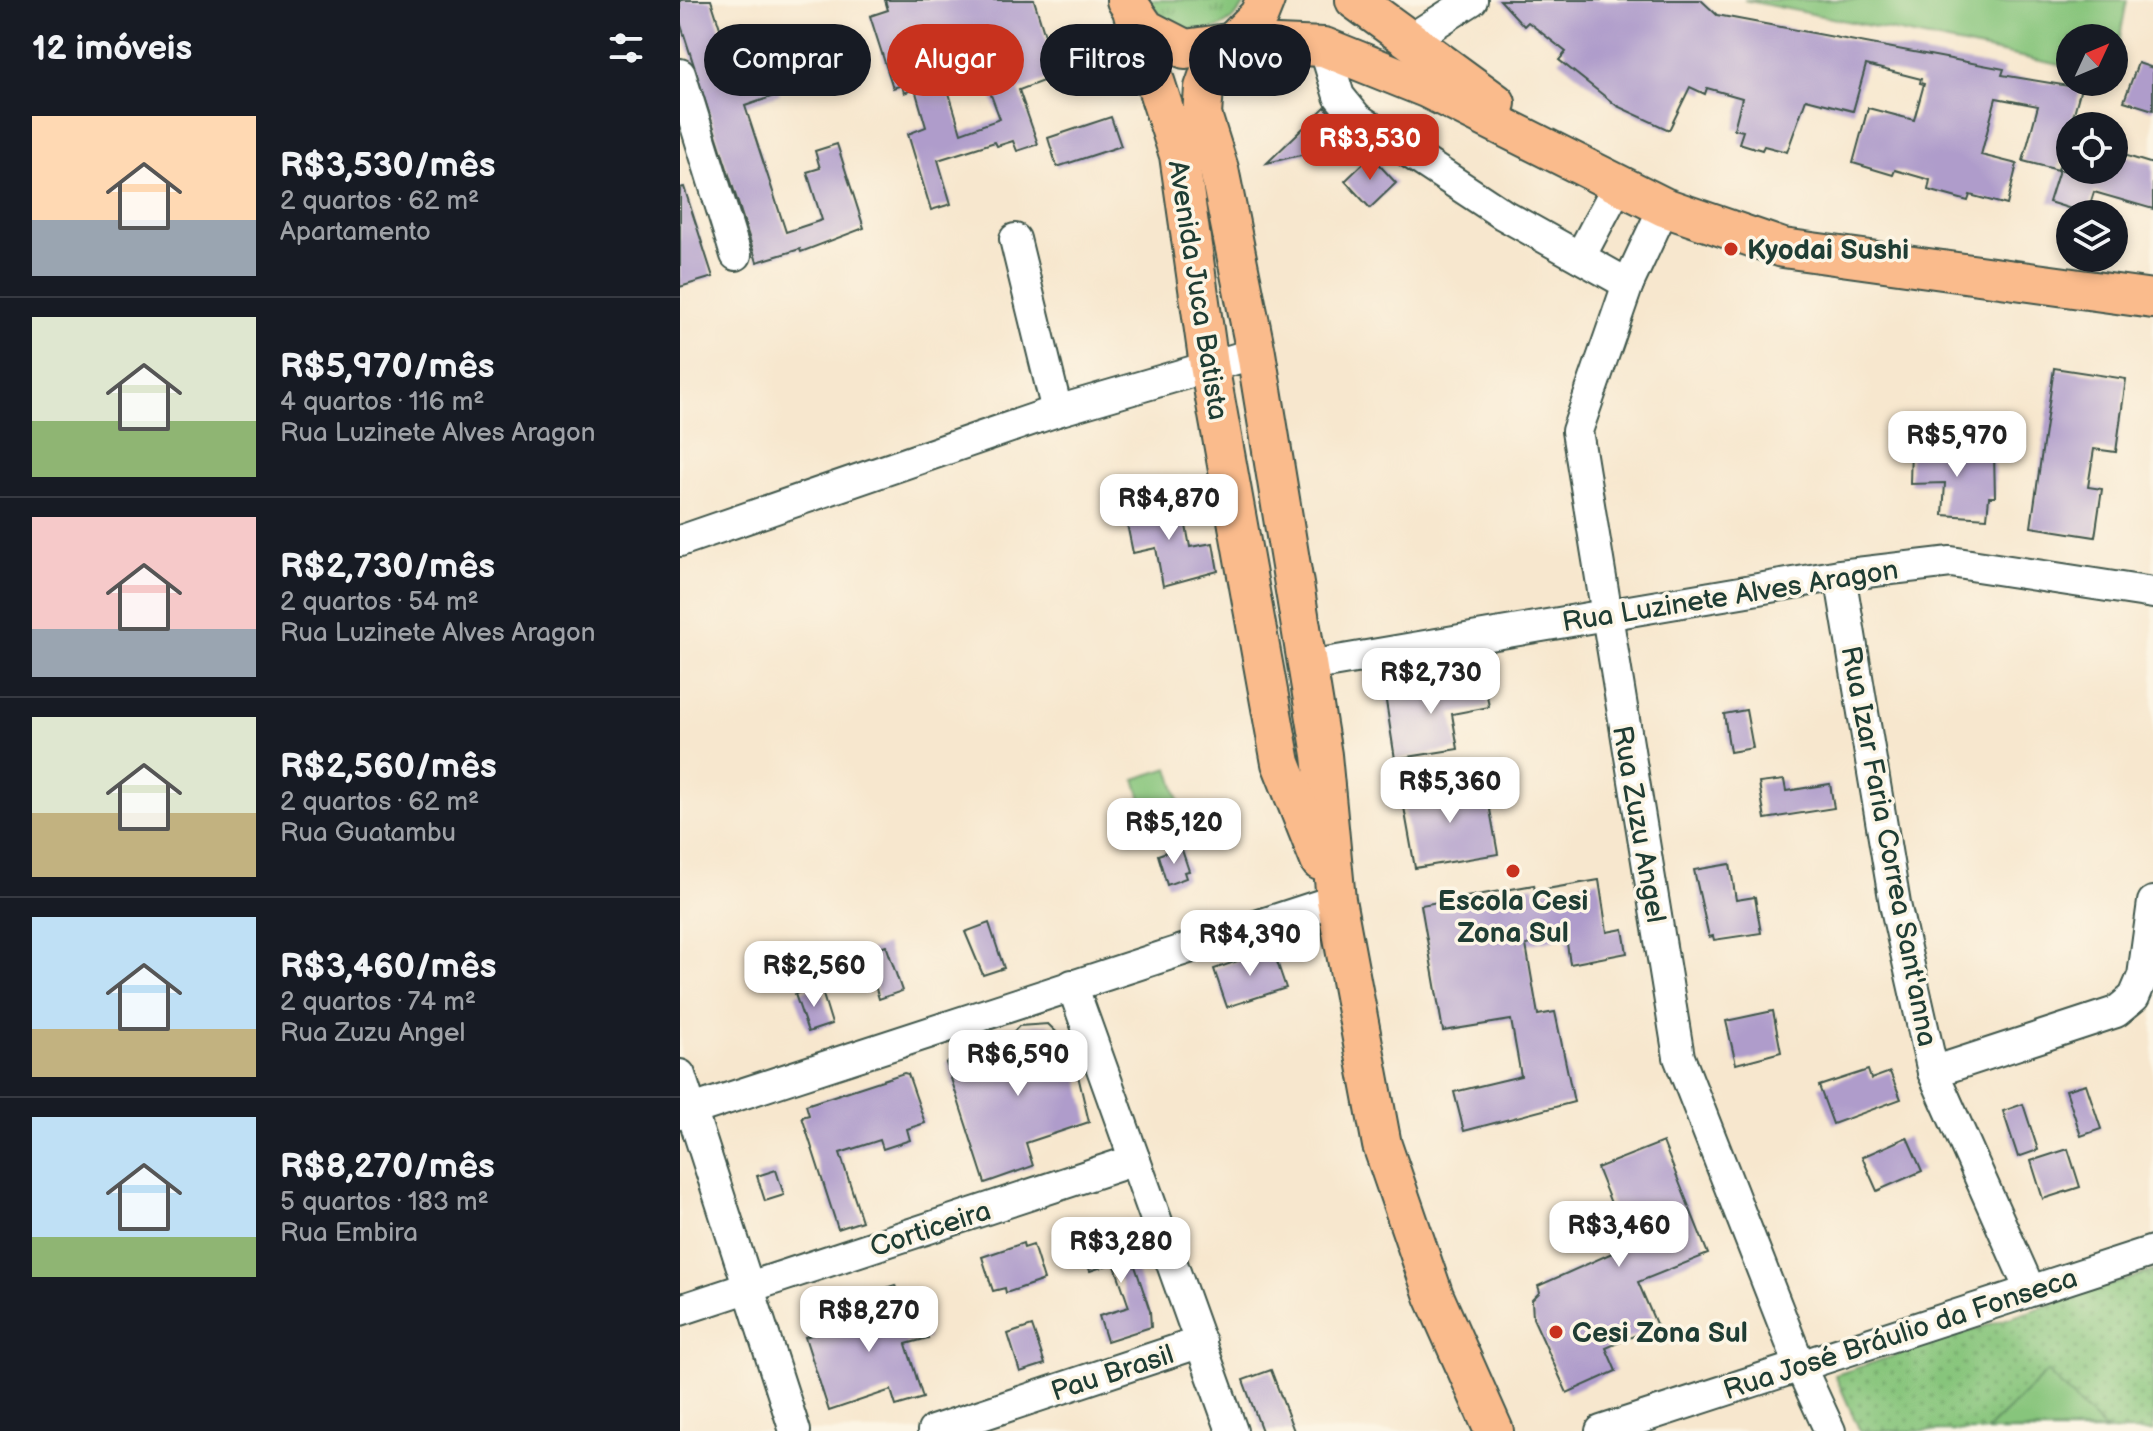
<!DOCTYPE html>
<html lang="pt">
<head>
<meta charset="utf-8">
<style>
	:root { --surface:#171b24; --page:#20242c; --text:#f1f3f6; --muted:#9ea1a6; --line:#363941; --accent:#c8321e }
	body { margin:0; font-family:"Balsamiq Sans",sans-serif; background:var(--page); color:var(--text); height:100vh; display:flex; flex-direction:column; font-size:30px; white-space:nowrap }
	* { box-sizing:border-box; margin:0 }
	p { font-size:26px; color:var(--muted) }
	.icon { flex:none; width:44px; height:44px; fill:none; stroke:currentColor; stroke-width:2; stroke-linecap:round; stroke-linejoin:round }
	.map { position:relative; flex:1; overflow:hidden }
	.side { display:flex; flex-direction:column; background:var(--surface); width:680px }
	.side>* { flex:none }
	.guide { position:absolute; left:24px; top:24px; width:760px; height:72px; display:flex; gap:16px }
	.needle { width:52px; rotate:46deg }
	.buttons { position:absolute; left:1376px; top:24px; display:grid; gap:16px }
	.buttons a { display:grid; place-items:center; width:72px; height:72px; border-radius:50%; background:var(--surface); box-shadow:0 4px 12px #0003; font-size:40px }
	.price { position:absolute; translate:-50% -68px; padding:0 18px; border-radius:16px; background:#fff; color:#222; font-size:26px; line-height:52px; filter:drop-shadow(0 2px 4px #0008) }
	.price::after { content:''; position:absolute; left:50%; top:48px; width:24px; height:18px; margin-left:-12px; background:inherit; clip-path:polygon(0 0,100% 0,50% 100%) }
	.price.current { background:var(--accent); color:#fff }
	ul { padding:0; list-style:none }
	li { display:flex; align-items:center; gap:24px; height:200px; padding:0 32px }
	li+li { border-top:2px solid var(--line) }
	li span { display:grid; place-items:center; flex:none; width:224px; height:160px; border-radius:0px; color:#555 }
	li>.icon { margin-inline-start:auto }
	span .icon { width:96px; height:96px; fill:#fffc; stroke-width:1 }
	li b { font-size:34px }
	h2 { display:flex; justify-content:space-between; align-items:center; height:96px; padding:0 32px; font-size:34px }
	.chip { padding:0 28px; border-radius:36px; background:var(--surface); box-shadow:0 4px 12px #0003; font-size:28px; line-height:72px }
	.chip.current { background:var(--accent); color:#fff }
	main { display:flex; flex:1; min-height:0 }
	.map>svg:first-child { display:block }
</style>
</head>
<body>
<main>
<section class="side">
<h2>12 imóveis<svg class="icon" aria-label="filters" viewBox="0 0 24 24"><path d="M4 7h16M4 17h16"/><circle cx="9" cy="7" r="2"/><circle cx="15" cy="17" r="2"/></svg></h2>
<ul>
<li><span style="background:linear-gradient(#ffd9b3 65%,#9aa5b1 0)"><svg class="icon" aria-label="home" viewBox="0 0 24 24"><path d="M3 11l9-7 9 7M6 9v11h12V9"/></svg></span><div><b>R$3,530/mês</b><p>2 quartos · 62 m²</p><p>Apartamento</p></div></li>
<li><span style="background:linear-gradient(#dfe7d0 65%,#8fb573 0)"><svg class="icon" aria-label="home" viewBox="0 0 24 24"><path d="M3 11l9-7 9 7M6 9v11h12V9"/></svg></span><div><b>R$5,970/mês</b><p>4 quartos · 116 m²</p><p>Rua Luzinete Alves Aragon</p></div></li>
<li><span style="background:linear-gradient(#f6c9c9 70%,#9aa5b1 0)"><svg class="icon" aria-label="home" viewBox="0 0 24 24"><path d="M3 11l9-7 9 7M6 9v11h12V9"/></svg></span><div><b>R$2,730/mês</b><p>2 quartos · 54 m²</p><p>Rua Luzinete Alves Aragon</p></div></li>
<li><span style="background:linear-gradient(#dfe7d0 60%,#c2b280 0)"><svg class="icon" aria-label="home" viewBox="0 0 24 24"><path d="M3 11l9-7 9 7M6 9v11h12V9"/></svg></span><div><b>R$2,560/mês</b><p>2 quartos · 62 m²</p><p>Rua Guatambu</p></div></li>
<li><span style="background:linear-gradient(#bfe0f5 70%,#c2b280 0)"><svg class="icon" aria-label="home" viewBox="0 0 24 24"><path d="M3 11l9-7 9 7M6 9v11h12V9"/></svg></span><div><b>R$3,460/mês</b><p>2 quartos · 74 m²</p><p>Rua Zuzu Angel</p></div></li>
<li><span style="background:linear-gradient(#bfe0f5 75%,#8fb573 0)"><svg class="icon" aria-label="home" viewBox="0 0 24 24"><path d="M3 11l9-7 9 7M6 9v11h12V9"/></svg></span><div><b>R$8,270/mês</b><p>5 quartos · 183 m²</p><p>Rua Embira</p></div></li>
</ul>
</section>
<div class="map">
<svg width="1473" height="1431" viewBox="0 0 1473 1431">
	<defs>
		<pattern id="grass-tufts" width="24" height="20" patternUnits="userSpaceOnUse" patternTransform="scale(2)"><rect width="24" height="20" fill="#87c57c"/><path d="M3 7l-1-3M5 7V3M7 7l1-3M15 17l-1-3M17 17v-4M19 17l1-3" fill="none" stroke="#6ea166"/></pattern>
		<pattern id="park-dots" width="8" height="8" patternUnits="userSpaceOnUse" patternTransform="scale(2)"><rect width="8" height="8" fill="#87c57c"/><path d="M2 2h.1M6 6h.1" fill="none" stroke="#6ea166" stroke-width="1.8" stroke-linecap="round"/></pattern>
	</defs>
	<rect width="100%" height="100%" fill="#fcf5e5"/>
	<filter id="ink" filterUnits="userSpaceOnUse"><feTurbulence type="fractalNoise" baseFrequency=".0125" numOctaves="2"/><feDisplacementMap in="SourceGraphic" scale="16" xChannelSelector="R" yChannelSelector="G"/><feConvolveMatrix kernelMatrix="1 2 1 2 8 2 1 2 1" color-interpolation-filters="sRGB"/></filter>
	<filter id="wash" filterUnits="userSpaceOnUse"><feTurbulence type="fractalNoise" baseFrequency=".006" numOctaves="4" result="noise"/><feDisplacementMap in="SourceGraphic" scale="32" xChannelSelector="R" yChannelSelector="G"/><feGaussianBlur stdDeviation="1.8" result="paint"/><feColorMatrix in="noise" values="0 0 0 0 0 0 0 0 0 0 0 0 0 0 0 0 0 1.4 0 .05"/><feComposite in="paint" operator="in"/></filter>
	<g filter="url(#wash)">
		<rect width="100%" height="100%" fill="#f7e7ce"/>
		<!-- grass -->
		<path fill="url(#grass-tufts)" stroke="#538158" stroke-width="2" d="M467,0H567C542,47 494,35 467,0Z"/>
		<!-- park -->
		<path fill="url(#park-dots)" stroke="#538158" stroke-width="2" d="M1473,1271V1431H1180L1155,1375Z"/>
		<!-- pitch -->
		<g fill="#87c57c" stroke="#538158" stroke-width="2">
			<path d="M1064,0H1447L1434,69V38H1390V67Z"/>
			<path d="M489,768L509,833L475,844L455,779Z"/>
			<path d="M1367,1372L1425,1430L1306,1431Z"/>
		</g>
		<g id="blocks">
			<!-- building -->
			<g fill="#af9ccb" fill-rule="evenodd">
				<path d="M0,0H31L49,56L83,44L100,94L65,106L106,232L142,220L127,172L140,168L135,151L157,144L184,228L121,252L120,249L77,262L0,22Z"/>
				<path d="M205,0H354L369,48L398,39L408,64L339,90L358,144L337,151L333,141L317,146L315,142L258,160L271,204L251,210L228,134L246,127L235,89L224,93L222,85L213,88L190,16L208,10ZM302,71L320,119L281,133L266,83Z"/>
				<path d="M820,0H1021L1037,15L1324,69L1322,75L1401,88L1378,170L1343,161L1358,106L1316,98L1301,155L1337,164L1327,205L1290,195L1288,201L1248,190L1250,180L1215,170L1213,175L1173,163L1188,108L1234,120L1244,84L1240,83L1241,79L1186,65L1173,111L1126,99L1107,152L1084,146L1082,150L1059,143L1063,131L1054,129L1062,98L1027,88L1025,94L1010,87L989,130L937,106L879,60L886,52L848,22L844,26Z"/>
				<path d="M1458,63L1473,68V110L1444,101Z"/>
				<path d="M645,107L650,114L644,139L629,153L587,163Z"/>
				<path d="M431,117L441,146L377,167L368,138Z"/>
				<path d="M1434,152L1473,164V209L1414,192L1407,214L1369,202L1379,170H1434Z"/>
				<path d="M691,156L716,183L690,208L665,181Z"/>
				<path d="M4,187L33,277L0,287V188Z"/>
				<path d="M1374,368L1446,379L1436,452L1414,449L1408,487L1422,489L1415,537L1351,527Z"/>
				<path d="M1231,448H1269V451L1314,454L1315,497H1309L1307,518L1263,515L1265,483L1230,484Z"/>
				<path d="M488,500L491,512L501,510L504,515L510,547L533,543L538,571L483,586L476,548L453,553L444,509Z"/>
				<path d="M804,678L809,707L772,714L778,749L715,759L705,695Z"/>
				<path d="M1066,710L1073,748L1050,752L1044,714Z"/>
				<path d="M1104,780L1106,791L1150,784L1154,808L1085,819L1079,783Z"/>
				<path d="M805,782L818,854L735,868L722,796Z"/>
				<path d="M501,847L509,871L504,872L506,878L487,885L478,855Z"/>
				<path d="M1050,864L1056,900L1075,897L1081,933L1034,940L1033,936L1029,937L1014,870Z"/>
				<path d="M919,880L927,932L943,929L947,953L890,964L886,937L846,945L858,1015L875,1012L894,1102L784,1131L774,1092L841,1076L831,1020L763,1031L741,905L854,885L855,891Z"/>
				<path d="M309,923L324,968L303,975L285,932Z"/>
				<path d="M206,945L222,991L199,999L185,952Z"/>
				<path d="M586,951L595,956L606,988L547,1007L534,969Z"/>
				<path d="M140,985L152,1024L128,1032L115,994Z"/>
				<path d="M1093,1011L1101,1052L1056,1064L1046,1021Z"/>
				<path d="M368,1024L391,1046L409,1122L346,1143L353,1166L305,1183L266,1063L290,1055L296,1072L339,1026Z"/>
				<path d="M1188,1070L1191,1079L1210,1072L1221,1099L1153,1124L1139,1086Z"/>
				<path d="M224,1073L228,1074L245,1123L227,1129L230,1140L203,1149L200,1140L160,1153L182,1221L158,1229L122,1117L129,1115L126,1105Z"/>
				<path d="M1406,1084L1421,1129L1401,1136L1386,1090Z"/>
				<path d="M1343,1104L1358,1150L1338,1157L1323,1111Z"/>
				<path d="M1227,1137L1242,1171L1197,1191L1182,1157Z"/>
				<path d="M983,1142L1028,1254L958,1282L977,1326L926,1348L936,1371L887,1393L853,1318L852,1300L860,1292L858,1286L948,1246L917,1168Z"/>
				<path d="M1388,1149L1400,1187L1363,1199L1351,1161Z"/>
				<path d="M96,1170L104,1195L85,1201L77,1176Z"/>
				<path d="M449,1232L457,1256L452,1257L470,1311L471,1327L427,1341L419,1316L449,1307L434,1263L410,1271L401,1247Z"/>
				<path d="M343,1243L344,1248L353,1245L364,1280L326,1293L325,1288L313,1291L302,1257Z"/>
				<path d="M215,1285L227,1322L241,1317L248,1338L226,1344L243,1398L216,1406L211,1390L149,1411L125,1337L187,1317L181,1296Z"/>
				<path d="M352,1326L365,1364L340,1372L328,1334Z"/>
				<path d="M591,1370L614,1431H582L563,1380Z"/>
			</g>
		</g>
	</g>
	<g filter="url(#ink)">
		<use href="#blocks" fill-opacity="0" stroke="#3f564b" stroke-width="2"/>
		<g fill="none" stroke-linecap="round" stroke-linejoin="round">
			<defs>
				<g id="minor">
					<path d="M731,39L792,0"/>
					<path d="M644,47L659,96L677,118L824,215L948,284"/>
					<path d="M0,74L56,255"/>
					<path d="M984,207L948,284L897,431L999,1057L1120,1366L1150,1431"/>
					<path d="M335,239L377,411"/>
					<path d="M900,257L938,185"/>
					<path d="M0,541L377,411L576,353"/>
					<path d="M1160,575L1215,904L1253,1072L1350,1290"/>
					<path d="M628,666L1160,575L1271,562L1473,593"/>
					<path d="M392,985L552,1431"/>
					<path d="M1253,1072L1436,1012L1454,997L1463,976L1473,902"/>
					<path d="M0,1075L115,1431"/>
					<path d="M0,1114L656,900"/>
					<path d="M0,1310L455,1160"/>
					<path d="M253,1431L521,1342"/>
					<path d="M921,1431L1473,1251"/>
				</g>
				<g id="major">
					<path d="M446,0L466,29L505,49L548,43L644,47L746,88L984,207L1103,248L1473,299"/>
					<path d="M585,0L579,15L533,62L524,88L522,115L539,169L576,353L642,755L656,900L702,1145L754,1296L814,1431"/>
					<path d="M675,0L816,103"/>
					<path d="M453,14L499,155L529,365L601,763L640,861"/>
				</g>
			</defs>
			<!-- minor casing -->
			<use href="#minor" stroke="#3f564b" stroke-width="34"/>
			<!-- major casing -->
			<use href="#major" stroke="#3f564b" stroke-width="42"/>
			<!-- minor -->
			<use href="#minor" stroke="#fff" stroke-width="30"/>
			<!-- major -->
			<use href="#major" stroke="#fabb8c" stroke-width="38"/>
		</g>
	</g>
	<!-- markers -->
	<g fill="#c8321e" stroke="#fcf5e5" stroke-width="3">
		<circle cx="1051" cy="249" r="8"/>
		<circle cx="833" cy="871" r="8"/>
		<circle cx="876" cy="1332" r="8"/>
	</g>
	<g text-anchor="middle" stroke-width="7" stroke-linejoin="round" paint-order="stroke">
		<!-- poi labels -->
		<g font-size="28" font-weight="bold" fill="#1f3d34" stroke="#fcf5e5" text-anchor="start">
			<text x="1067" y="259">Kyodai Sushi</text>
			<text x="833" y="910" text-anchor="middle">Escola Cesi<tspan x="833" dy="32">Zona Sul</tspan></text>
			<text x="892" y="1342">Cesi Zona Sul</text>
		</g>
		<!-- street labels -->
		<g font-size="28" fill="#1f3d34" stroke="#fcf5e5">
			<text transform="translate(519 290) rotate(81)" y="10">Avenida Juca Batista</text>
			<text transform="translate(1050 595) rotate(-9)" y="10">Rua Luzinete Alves Aragon</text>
			<text transform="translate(960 824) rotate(80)" y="10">Rua Zuzu Angel</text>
			<text transform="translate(1210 846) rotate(79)" y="10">Rua Izar Faria Correa Sant'anna</text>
			<text transform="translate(250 1228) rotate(-18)" y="10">Corticeira</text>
			<text transform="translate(1220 1333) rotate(-18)" y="10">Rua José Bráulio da Fonseca</text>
			<text transform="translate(432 1372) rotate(-18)" y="10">Pau Brasil</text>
		</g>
	</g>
</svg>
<div class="buttons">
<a><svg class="needle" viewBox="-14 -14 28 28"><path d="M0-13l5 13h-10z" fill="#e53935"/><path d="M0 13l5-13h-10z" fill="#9ea1a6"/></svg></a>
<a><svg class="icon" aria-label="locate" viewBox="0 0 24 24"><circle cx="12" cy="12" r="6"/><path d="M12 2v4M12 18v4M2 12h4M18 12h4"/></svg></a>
<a><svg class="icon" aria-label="layers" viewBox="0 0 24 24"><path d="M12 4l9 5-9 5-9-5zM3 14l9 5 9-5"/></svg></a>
</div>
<b class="price current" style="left:690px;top:182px">R$3,530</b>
<b class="price" style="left:1277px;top:479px">R$5,970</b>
<b class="price" style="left:489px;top:542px">R$4,870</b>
<b class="price" style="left:751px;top:716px">R$2,730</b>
<b class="price" style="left:770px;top:825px">R$5,360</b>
<b class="price" style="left:494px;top:866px">R$5,120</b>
<b class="price" style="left:570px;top:978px">R$4,390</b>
<b class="price" style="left:134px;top:1009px">R$2,560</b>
<b class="price" style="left:338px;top:1098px">R$6,590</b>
<b class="price" style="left:939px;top:1269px">R$3,460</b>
<b class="price" style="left:441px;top:1285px">R$3,280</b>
<b class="price" style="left:189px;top:1354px">R$8,270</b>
<div class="guide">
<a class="chip">Comprar</a>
<a class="chip current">Alugar</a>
<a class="chip">Filtros</a>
<a class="chip">Novo</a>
</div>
</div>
</main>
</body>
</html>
